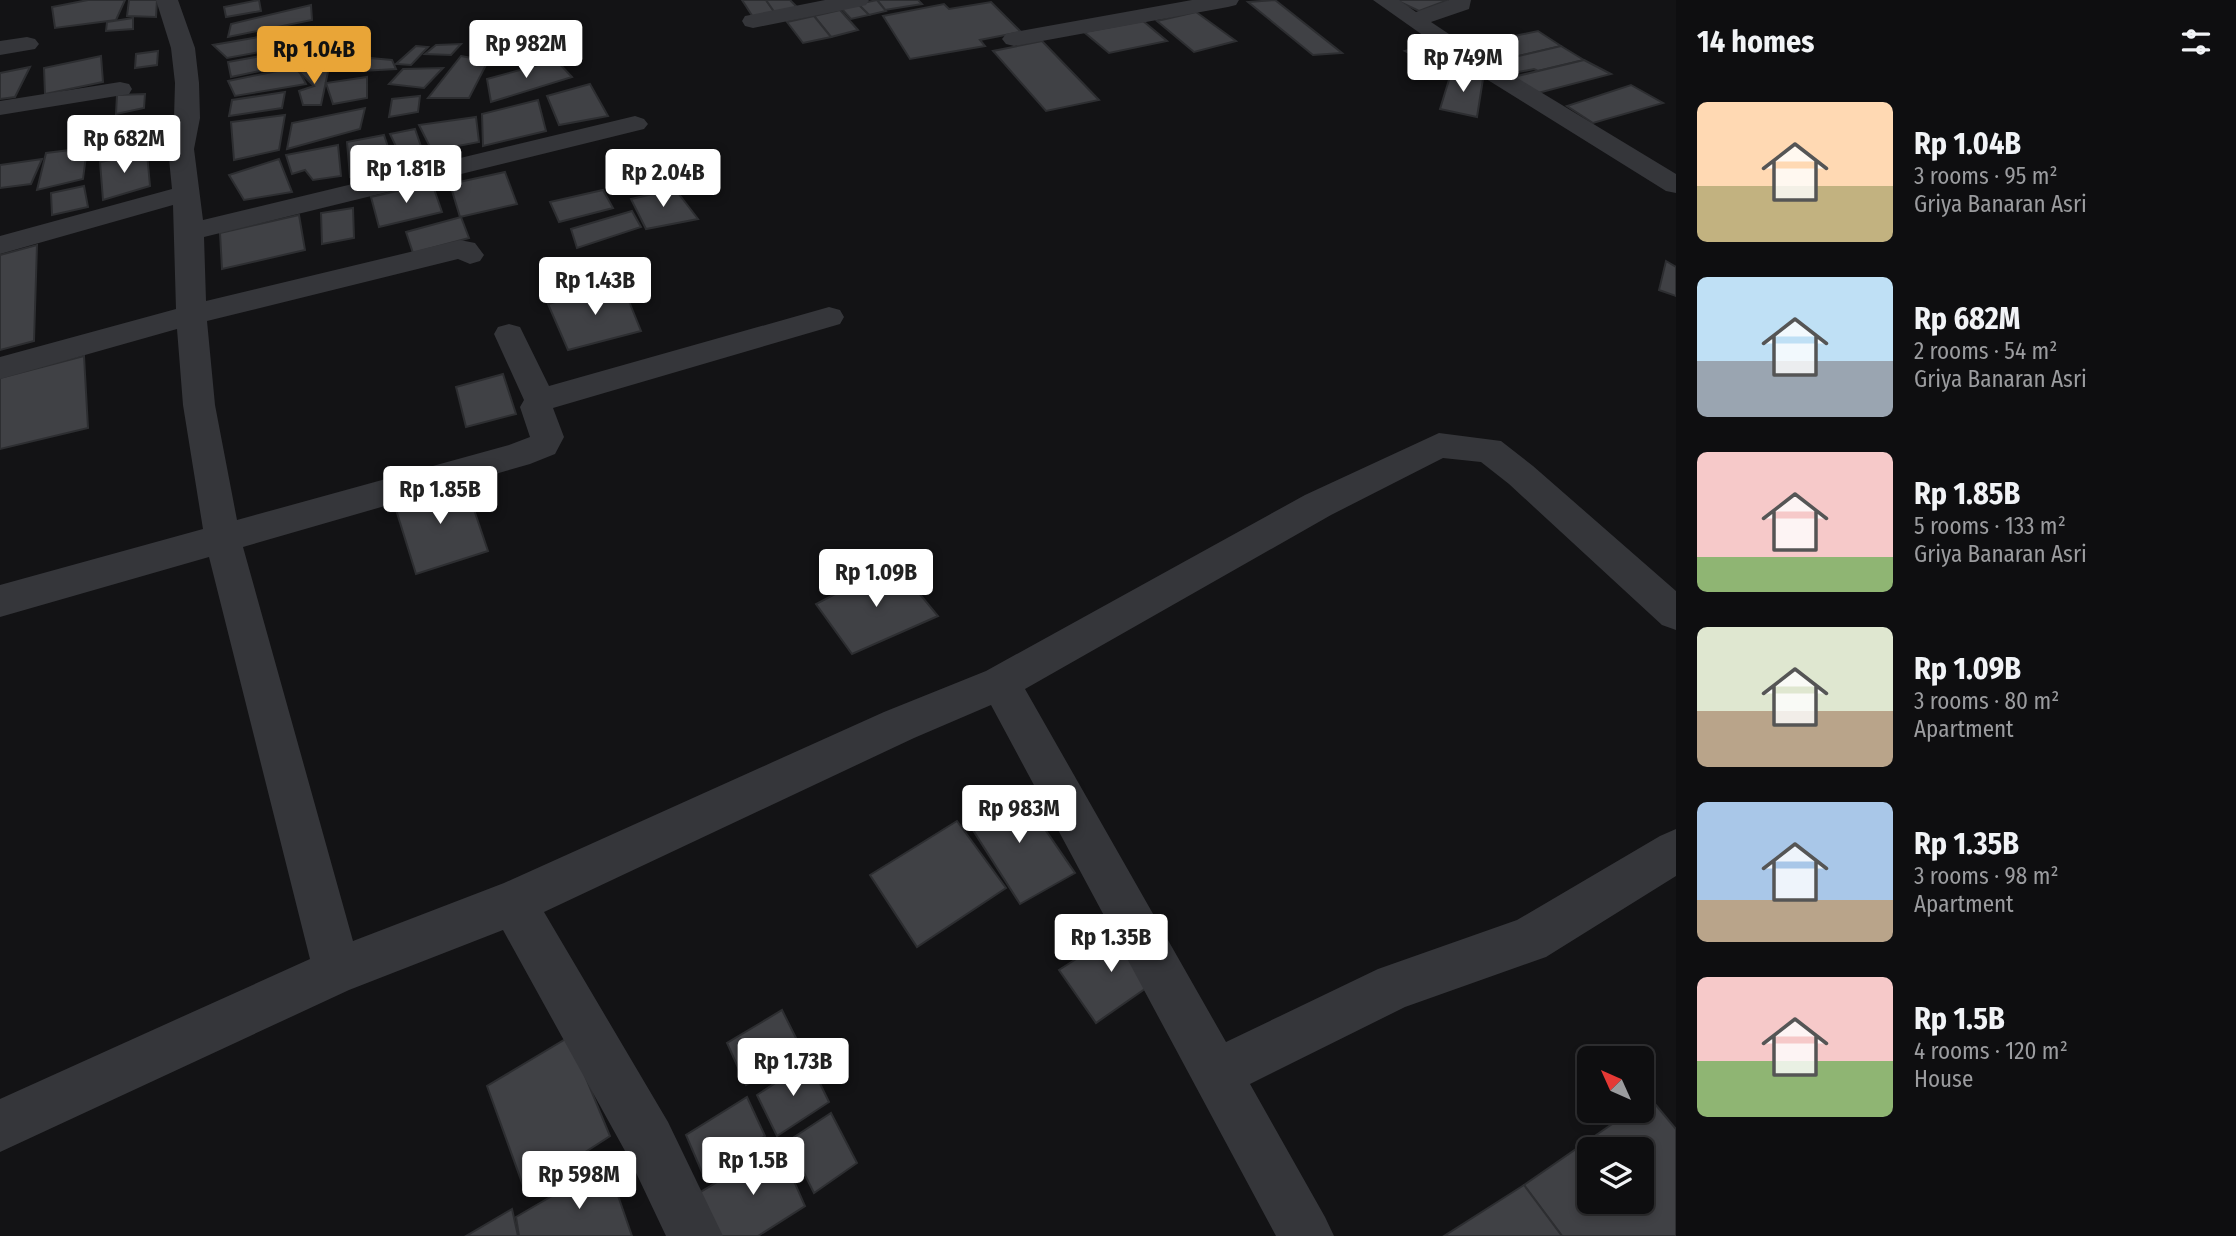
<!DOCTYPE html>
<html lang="en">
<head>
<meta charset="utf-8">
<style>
	:root { --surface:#0e0e10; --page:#171719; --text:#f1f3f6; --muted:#9b9c9f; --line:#2e2e30; --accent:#e9a537 }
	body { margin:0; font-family:"Fira Sans Condensed",sans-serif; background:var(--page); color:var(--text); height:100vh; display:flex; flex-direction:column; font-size:26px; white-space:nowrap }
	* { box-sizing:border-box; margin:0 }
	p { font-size:23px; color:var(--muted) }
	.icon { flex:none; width:38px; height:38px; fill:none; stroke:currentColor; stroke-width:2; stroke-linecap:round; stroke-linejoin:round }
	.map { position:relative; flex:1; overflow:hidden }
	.panel { display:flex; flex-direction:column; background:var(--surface); width:560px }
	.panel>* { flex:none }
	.needle { width:46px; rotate:315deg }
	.controls { position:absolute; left:1577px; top:1046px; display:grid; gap:14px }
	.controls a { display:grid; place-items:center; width:77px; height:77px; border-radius:10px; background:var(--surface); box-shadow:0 4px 10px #0003,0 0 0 2px var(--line); font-size:35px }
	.price { position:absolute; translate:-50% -60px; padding:0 16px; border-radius:7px; background:#fff; color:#222; font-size:23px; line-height:46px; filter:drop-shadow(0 2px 4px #0008) }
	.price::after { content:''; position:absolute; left:50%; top:42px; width:21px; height:16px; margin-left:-10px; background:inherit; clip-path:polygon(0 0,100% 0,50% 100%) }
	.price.selected { background:var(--accent); color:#111 }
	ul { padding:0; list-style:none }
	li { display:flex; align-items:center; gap:21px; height:175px; padding:0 21px }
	li span { display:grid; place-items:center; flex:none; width:196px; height:140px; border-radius:10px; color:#555 }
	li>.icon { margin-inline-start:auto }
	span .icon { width:84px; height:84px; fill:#fffc; stroke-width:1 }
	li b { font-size:30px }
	h2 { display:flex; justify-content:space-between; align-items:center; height:84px; padding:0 21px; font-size:30px }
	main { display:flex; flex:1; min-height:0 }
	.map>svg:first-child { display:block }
</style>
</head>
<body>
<main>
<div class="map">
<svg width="1676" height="1236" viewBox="0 0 1676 1236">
	<rect width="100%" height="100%" fill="#131315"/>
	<!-- building -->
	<g fill="#404145" stroke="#2d2e31" stroke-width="2" fill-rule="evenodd">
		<path d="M88,0H125L116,20L55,28L52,7Z"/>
		<path d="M129,0H157L156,17L127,16Z"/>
		<path d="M259,0L261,11L226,17L224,7Z"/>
		<path d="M742,0H766L775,13L753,17Z"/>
		<path d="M766,0H790L799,9L775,13Z"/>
		<path d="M877,0H918L922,4L885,10Z"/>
		<path d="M877,0L886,11L869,15L858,4Z"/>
		<path d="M1275,0L1342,53L1313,55L1248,2Z"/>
		<path d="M1396,0H1448L1419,11Z"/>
		<path d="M991,2L1021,32L980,40L985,46L910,59L883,16L944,4L949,9Z"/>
		<path d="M858,4L869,15L851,19L840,7Z"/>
		<path d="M311,5L312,20L228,37L231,24Z"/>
		<path d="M840,10L858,30L831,37L814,16Z"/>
		<path d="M1196,12L1236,41L1194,52L1157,21Z"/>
		<path d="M814,16L831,37L803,43L787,22Z"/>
		<path d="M133,18V29L106,31L107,22Z"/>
		<path d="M1143,21L1167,41L1109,53L1084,32Z"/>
		<path d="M315,27V42L227,58L213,45Z"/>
		<path d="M1538,31L1561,46L1493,62L1467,46Z"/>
		<path d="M1042,41L1099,100L1046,111L993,51Z"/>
		<path d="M320,43L321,58L302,62L299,48Z"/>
		<path d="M461,44L451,55L425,54L436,45Z"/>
		<path d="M1424,45L1442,57L1423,60L1405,51Z"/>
		<path d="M416,46L428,47L411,65L396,64Z"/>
		<path d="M1561,46L1584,60L1538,71L1534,69L1509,74L1493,62Z"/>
		<path d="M158,51L157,65L135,68L136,54Z"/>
		<path d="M288,51L289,65L231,77L228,62Z"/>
		<path d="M101,56L103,82L45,94L44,68Z"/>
		<path d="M461,56L488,61L469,98H428Z"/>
		<path d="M370,58L392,60L396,69L362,71Z"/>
		<path d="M556,60L572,77L491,102L487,79Z"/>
		<path d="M1584,60L1611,74L1538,93L1513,77Z"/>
		<path d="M30,67L15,97L0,99V73Z"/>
		<path d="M297,67L306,84L235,96L228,81Z"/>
		<path d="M329,67L321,105H303L299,91L314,86L299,72Z"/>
		<path d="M443,68L424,88L389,84L403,69Z"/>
		<path d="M1452,70L1483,79L1477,117L1440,109Z"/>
		<path d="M367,77V98L333,104L326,83Z"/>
		<path d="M590,84L608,116L559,125L547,96Z"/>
		<path d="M1631,85L1663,103L1593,123L1567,106Z"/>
		<path d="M285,92L282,108L229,116L232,100Z"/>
		<path d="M145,94L144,108L116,114L117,95Z"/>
		<path d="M420,96L418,112L389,117L392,99Z"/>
		<path d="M538,100L546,131L483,146L482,114Z"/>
		<path d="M365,108L360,129L287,149L292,123Z"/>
		<path d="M285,115L279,150L234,160L231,122Z"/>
		<path d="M476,117L479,142L432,151L419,125Z"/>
		<path d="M415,129L424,155L402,159L390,134Z"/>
		<path d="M384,135L394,165L350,177L347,142Z"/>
		<path d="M338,145L341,176L313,180L305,170L292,174L286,155Z"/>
		<path d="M87,148L83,179L37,190L46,153Z"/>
		<path d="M147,153L150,186L103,200L100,162Z"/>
		<path d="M42,159L31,184L0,188V165Z"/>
		<path d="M279,159L292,192L244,200L229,175Z"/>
		<path d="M505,172L517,204L460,217L450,184Z"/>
		<path d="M432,183L442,212L379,227L371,197Z"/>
		<path d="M84,186L88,207L52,215L51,193Z"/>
		<path d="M675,189L698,219L646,229L631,199Z"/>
		<path d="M603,190L613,208L559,222L550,202Z"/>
		<path d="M353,208L354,238L322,244L321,213Z"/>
		<path d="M632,211L641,227L577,248L571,229Z"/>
		<path d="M299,215L305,250L222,269L220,233Z"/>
		<path d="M461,217L469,238L413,253L406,232Z"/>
		<path d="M37,245L34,341L0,350V255Z"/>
		<path d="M1666,261L1676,267V296L1659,290Z"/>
		<path d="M622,284L641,331L568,350L548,304Z"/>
		<path d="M84,356L88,428L0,449V378Z"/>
		<path d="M503,374L516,414L466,427L456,387Z"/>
		<path d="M464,480L488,551L416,574L393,500Z"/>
		<path d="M894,563L938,616L852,654L816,604Z"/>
		<path d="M1016,787L1075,873L1020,904L964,816Z"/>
		<path d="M957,821L1006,888L917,947L870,875Z"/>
		<path d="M1126,927L1162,977L1096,1023L1059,970Z"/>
		<path d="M782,1010L802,1050L746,1085L727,1043Z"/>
		<path d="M569,1037L610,1136L525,1191L487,1086Z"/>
		<path d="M809,1061L829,1102L777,1136L757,1095Z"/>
		<path d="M747,1097L765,1136L704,1177L686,1135Z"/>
		<path d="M1650,1098L1676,1129V1236H1562L1524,1185L1631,1111H1642V1104ZM1589,1150H1642V1202H1589Z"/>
		<path d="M831,1113L857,1163L814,1193L788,1141Z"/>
		<path d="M778,1145L805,1206L758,1236H716L699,1193Z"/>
		<path d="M607,1164L632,1236H519L516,1217Z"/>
		<path d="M1524,1185L1562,1236H1444Z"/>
		<path d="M512,1209L518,1236H466Z"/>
	</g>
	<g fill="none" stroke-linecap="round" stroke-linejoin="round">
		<!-- street -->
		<g fill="#35363a" fill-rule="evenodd">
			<path d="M156,0H178L195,48L199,83L200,118L194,149L203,220L635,116L644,119L648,124L644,129L204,237L206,301L460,240L475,243L484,255L480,261L470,264L458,259L207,321L215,405L237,520L509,445L530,437L520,407L524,400L494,334L498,327L509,324L520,327L549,386L829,307L840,310L844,317L840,324L553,408L564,437L555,454L530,464L243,547L353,941L504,883L884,712L986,671L1305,495L1439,433L1501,441L1533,466L1676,591V630L1662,625L1509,484L1481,462L1443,458L1331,515L1025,689L1226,1042L1378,969L1517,920L1660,836L1676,829V876L1546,957L1405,1007L1250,1084L1325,1217L1334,1236H1276L991,705L914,738L544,912L668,1122L723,1236H666L630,1160L503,930L349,990L0,1152V1099L310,959L209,557L0,617V585L203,529L183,405L177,329L0,379V357L176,309L173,205L0,254V236L172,189L168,149L174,118L175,83L171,48Z"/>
			<path d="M825,0H869L866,5L858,7L753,28L745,26L742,21L745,16Z"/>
			<path d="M1192,0H1239L1236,5L1228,7L1014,46L1006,44L1002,39L1006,34L1014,32Z"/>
			<path d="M1373,0H1399L1416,12L1449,0H1471L1469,9L1431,22L1491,62L1676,174V193L1666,191L1475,72Z"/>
			<path d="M27,37L35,39L39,44L35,49L0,55V41Z"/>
			<path d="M120,82L129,84L132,89L129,94L0,115V101Z"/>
		</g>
	</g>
</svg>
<div class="controls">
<a><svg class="needle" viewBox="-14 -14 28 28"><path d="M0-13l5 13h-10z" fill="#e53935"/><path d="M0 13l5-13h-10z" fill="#9b9c9f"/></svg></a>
<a><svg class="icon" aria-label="layers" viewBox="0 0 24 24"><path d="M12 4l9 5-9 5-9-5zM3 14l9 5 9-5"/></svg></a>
</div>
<b class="price" style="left:526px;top:80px">Rp 982M</b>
<b class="price selected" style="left:314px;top:86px">Rp 1.04B</b>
<b class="price" style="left:1463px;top:94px">Rp 749M</b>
<b class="price" style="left:124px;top:175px">Rp 682M</b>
<b class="price" style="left:406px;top:205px">Rp 1.81B</b>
<b class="price" style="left:663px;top:209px">Rp 2.04B</b>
<b class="price" style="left:595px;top:317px">Rp 1.43B</b>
<b class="price" style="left:440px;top:526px">Rp 1.85B</b>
<b class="price" style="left:876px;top:609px">Rp 1.09B</b>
<b class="price" style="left:1019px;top:845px">Rp 983M</b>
<b class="price" style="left:1111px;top:974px">Rp 1.35B</b>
<b class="price" style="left:793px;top:1098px">Rp 1.73B</b>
<b class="price" style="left:753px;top:1197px">Rp 1.5B</b>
<b class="price" style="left:579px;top:1211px">Rp 598M</b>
</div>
<section class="panel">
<h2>14 homes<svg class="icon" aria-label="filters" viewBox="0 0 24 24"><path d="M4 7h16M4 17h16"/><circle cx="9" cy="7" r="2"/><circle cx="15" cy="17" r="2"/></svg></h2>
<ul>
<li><span style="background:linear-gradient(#ffd9b3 60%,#c2b280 0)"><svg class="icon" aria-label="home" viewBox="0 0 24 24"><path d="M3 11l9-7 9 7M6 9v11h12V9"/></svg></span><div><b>Rp 1.04B</b><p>3 rooms · 95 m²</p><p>Griya Banaran Asri</p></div></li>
<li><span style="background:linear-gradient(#bfe0f5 60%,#9aa5b1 0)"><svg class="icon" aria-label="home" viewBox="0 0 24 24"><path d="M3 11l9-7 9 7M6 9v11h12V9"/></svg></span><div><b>Rp 682M</b><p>2 rooms · 54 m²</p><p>Griya Banaran Asri</p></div></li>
<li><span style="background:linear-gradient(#f6c9c9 75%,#8fb573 0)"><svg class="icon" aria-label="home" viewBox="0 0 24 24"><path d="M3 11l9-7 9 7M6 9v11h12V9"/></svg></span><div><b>Rp 1.85B</b><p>5 rooms · 133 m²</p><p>Griya Banaran Asri</p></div></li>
<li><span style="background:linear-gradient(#dfe7d0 60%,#b9a48a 0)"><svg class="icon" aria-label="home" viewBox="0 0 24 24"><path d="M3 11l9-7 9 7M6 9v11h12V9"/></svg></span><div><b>Rp 1.09B</b><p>3 rooms · 80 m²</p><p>Apartment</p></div></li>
<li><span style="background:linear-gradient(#a9c7e8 70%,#b9a48a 0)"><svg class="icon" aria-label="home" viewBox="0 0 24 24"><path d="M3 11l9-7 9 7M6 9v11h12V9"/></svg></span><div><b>Rp 1.35B</b><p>3 rooms · 98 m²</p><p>Apartment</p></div></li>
<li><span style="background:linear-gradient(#f6c9c9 60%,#8fb573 0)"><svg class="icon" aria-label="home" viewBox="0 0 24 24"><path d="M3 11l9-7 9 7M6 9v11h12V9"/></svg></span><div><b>Rp 1.5B</b><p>4 rooms · 120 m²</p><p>House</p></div></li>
</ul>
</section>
</main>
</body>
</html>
